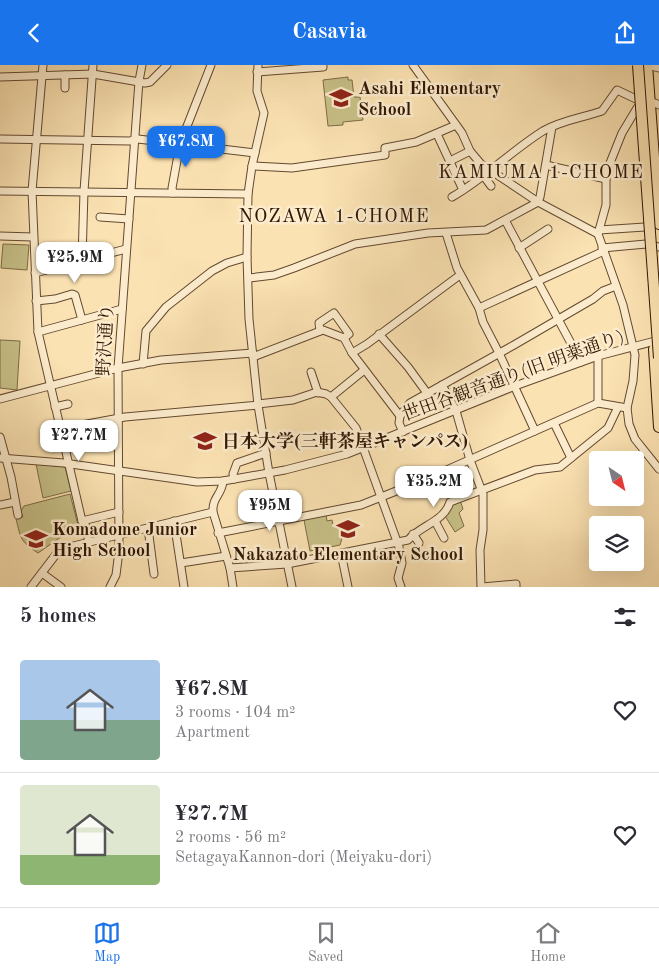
<!DOCTYPE html>
<html lang="en">
<head>
<meta charset="utf-8">
<style>
	:root { --surface:#fff; --page:#f7f7f7; --text:#2b2b33; --muted:#7c7c81; --line:#e1e1e2; --accent:#1a73e8 }
	body { margin:0; font-family:"Old Standard TT","Noto Serif JP",serif; background:var(--page); color:var(--text); height:100vh; display:flex; flex-direction:column; font-size:19px; white-space:nowrap }
	* { box-sizing:border-box; margin:0 }
	p { font-size:16px; color:var(--muted) }
	.icon { flex:none; width:28px; height:28px; fill:none; stroke:currentColor; stroke-width:2; stroke-linecap:round; stroke-linejoin:round }
	.map { position:relative; height:522px; overflow:hidden }
	.side { display:flex; flex-direction:column; background:var(--surface); flex:1 }
	.side>* { flex:none }
	.needle { width:32px; rotate:145deg }
	.fabs { position:absolute; left:589px; top:386px; display:grid; gap:10px }
	.fabs a { display:grid; place-items:center; width:55px; height:55px; border-radius:5px; background:var(--surface); box-shadow:0 5px 20px #0002; font-size:25px }
	.price { position:absolute; translate:-50% -42px; padding:0 11px; border-radius:10px; background:#fff; color:#222; font-size:16px; line-height:32px; filter:drop-shadow(0 1px 2px #0008) }
	.price::after { content:''; position:absolute; left:50%; top:30px; width:15px; height:11px; margin-left:-8px; background:inherit; clip-path:polygon(0 0,100% 0,50% 100%) }
	.price.selected { background:var(--accent); color:#fff }
	ul { padding:0; list-style:none }
	li { display:flex; align-items:center; gap:15px; height:125px; padding:0 20px }
	li+li { border-top:1px solid var(--line) }
	li span { display:grid; place-items:center; flex:none; width:140px; height:100px; border-radius:5px; color:#555 }
	li>.icon { margin-inline-start:auto }
	span .icon { width:60px; height:60px; fill:#fffc; stroke-width:1 }
	li b { font-size:21px }
	h2 { display:flex; justify-content:space-between; align-items:center; height:60px; padding:0 20px; font-size:21px }
	header { display:flex; justify-content:space-between; align-items:center; height:65px; padding:0 20px; background:var(--accent); color:#fff; font-size:22px; font-weight:600 }
	.menu { display:flex; justify-content:space-around; align-items:center; height:70px; border-top:1px solid var(--line); background:var(--surface); font-size:14px; color:var(--muted) }
	.menu a { display:grid; justify-items:center; gap:2px }
	.menu .selected { color:var(--accent) }
	.map>svg:first-child { display:block }
</style>
</head>
<body>
<header><svg class="icon" aria-label="back" viewBox="0 0 24 24"><path d="M15 5l-7 7 7 7"/></svg>Casavia<svg class="icon" aria-label="share" viewBox="0 0 24 24"><path d="M12 15V3M7 8l5-5 5 5M5 13v7h14v-7"/></svg></header>
<div class="map">
<svg width="659" height="522" viewBox="0 0 659 522">
	<rect width="100%" height="100%" fill="#fbe2b2"/>
	<filter id="stains"><feTurbulence type="fractalNoise" baseFrequency=".004" numOctaves="4"/><feColorMatrix values="0 0 0 0 .2 0 0 0 0 .09 0 0 0 0 .02 0 0 0 .5 -.17"/></filter>
	<radialGradient id="worn" r=".72"><stop offset=".6" stop-color="#630" stop-opacity="0"/><stop offset="1" stop-color="#630" stop-opacity=".3"/></radialGradient>
	<!-- green -->
	<g fill="#c7c087" stroke="#7c6b46">
		<path d="M348,12V15H352L354,32H360L363,55L343,57V60L328,61L323,15Z"/>
		<path d="M3,179L29,180L27,205L1,203Z"/>
		<path d="M0,275L20,276L17,325L0,323Z"/>
		<path d="M36,399L65,402L71,426L43,433Z"/>
		<path d="M70,429L78,460L38,488C20,476 21,474 16,454L23,452L21,446L24,441Z"/>
		<path d="M460,435L463,444L459,448L464,461L455,467L445,451L454,438Z"/>
		<path d="M326,450L327,456L332,455L333,460L341,458L343,470L340,480L310,486L304,455Z"/>
	</g>
	<g fill="none" stroke-linecap="round" stroke-linejoin="round">
		<defs>
			<g id="minor">
				<path d="M43,0L32,126L38,267L82,456L85,459L89,477"/>
				<path d="M258,0L257,26L264,48L252,101L248,129L247,192L249,254L258,340L269,408L292,522"/>
				<path d="M413,0L462,68L470,86L481,99L538,137L598,169"/>
				<path d="M647,0L659,3"/>
				<path d="M257,7L323,2V0"/>
				<path d="M0,12L93,9L145,18L150,17L167,0"/>
				<path d="M65,23V10"/>
				<path d="M655,38L659,40"/>
				<path d="M637,43L622,68L608,103L606,114V140L598,169L623,240L635,290L633,316L627,343L629,359L635,374L659,404"/>
				<path d="M437,69L463,125"/>
				<path d="M0,74L130,76L138,74L255,88"/>
				<path d="M450,96L470,86"/>
				<path d="M546,100L606,114"/>
				<path d="M252,101L292,103L385,90V83L416,77L456,60"/>
				<path d="M483,110L491,121"/>
				<path d="M0,126L248,129"/>
				<path d="M173,128L172,123L180,79L211,0"/>
				<path d="M452,132C484,114 511,86 543,66C562,55 582,53 602,46L617,25L636,34"/>
				<path d="M100,152L129,154"/>
				<path d="M505,155L581,297"/>
				<path d="M599,165L645,162"/>
				<path d="M446,168L457,203L479,243L483,257L499,288L535,366"/>
				<path d="M0,171L33,172"/>
				<path d="M519,183L548,164"/>
				<path d="M602,183L646,179L659,182"/>
				<path d="M82,195L84,126L93,0"/>
				<path d="M35,208L126,184"/>
				<path d="M249,213L274,210L294,203L355,179L428,168L486,165L538,137L540,132L552,62"/>
				<path d="M36,236L55,234L72,229L75,230L82,255"/>
				<path d="M479,243L604,186"/>
				<path d="M320,266L319,258L334,248L349,269L344,273"/>
				<path d="M38,267L122,244"/>
				<path d="M379,269L408,302L427,328"/>
				<path d="M352,288L367,279L460,210"/>
				<path d="M598,291V338"/>
				<path d="M253,292L323,265L344,273L352,288L400,351L399,358L403,367"/>
				<path d="M143,299L146,266L166,242L212,206L227,198L247,192"/>
				<path d="M311,307L318,328"/>
				<path d="M442,320L456,346L470,395L483,429V465L480,485L481,522"/>
				<path d="M331,332L363,306"/>
				<path d="M0,334L118,303L161,295L253,288"/>
				<path d="M258,339L293,335L317,327L326,329L331,332L356,363L399,482L402,498L398,513L401,522"/>
				<path d="M55,342L68,339"/>
				<path d="M400,351L410,338L514,280L593,234L603,226L616,221"/>
				<path d="M554,358L571,393"/>
				<path d="M60,364L125,352L258,340"/>
				<path d="M0,372L11,412L18,450"/>
				<path d="M0,393L64,398L197,417L223,416L285,405L347,389L515,321L598,291L659,275"/>
				<path d="M234,414L233,409L237,398L266,388"/>
				<path d="M223,416C222,430 212,432 213,447L230,503L233,522"/>
				<path d="M0,440L15,437"/>
				<path d="M82,456L119,447"/>
				<path d="M174,456L184,522"/>
				<path d="M435,456L444,473"/>
				<path d="M148,463L154,509"/>
				<path d="M218,468L361,440L424,415L598,338L627,343"/>
				<path d="M413,469L419,478"/>
				<path d="M341,488L348,522"/>
				<path d="M181,498L226,491"/>
				<path d="M230,503L287,499L408,475C421,460 444,457 450,437L535,405L560,402L608,363L618,342"/>
				<path d="M42,508L61,522"/>
				<path d="M31,522L57,488L65,483L213,447"/>
				<path d="M110,522L116,510L119,486L118,303L139,16L142,0"/>
				<path d="M482,522L516,519V522"/>
			</g>
			<g id="highway">
				<path d="M647,0L659,159"/>
				<path d="M654,284L659,362"/>
			</g>
		</defs>
		<!-- minor casing -->
		<use href="#minor" stroke="#634930" stroke-width="9"/>
		<!-- highway casing -->
		<use href="#highway" stroke="#301604" stroke-width="12"/>
		<!-- minor -->
		<use href="#minor" stroke="#fceccd" stroke-width="7"/>
		<!-- highway -->
		<use href="#highway" stroke="#fbe2b2" stroke-width="10"/>
		<defs>
			<path id="highway-bridge" d="M638,0L659,293"/>
		</defs>
		<!-- highway-bridge casing -->
		<use href="#highway-bridge" stroke="#301604" stroke-width="12" stroke-linecap="butt"/>
		<!-- highway-bridge -->
		<use href="#highway-bridge" stroke="#fbe2b2" stroke-width="10"/>
	</g>
	<!-- icons -->
	<defs>
		<symbol id="school-bare" viewBox="-9 -9 18 18"><path d="M0-5L7-2L0 1L-7-2ZM-4 1L0 2.5L4 1V4Q0 6-4 4Z" fill="#8f2418" stroke="#fceccd" stroke-width="2.5" paint-order="stroke"/></symbol>
		<symbol id="university-bare" viewBox="-9 -9 18 18"><path d="M0-5L7-2L0 1L-7-2ZM-4 1L0 2.5L4 1V4Q0 6-4 4Z" fill="#8f2418" stroke="#fceccd" stroke-width="2.5" paint-order="stroke"/></symbol>
	</defs>
	<g fill-rule="evenodd">
		<use href="#school-bare" x="325" y="17" width="32" height="32"/>
		<use href="#university-bare" x="189" y="360" width="32" height="32"/>
		<use href="#school-bare" x="332" y="448" width="32" height="32"/>
		<use href="#school-bare" x="20" y="458" width="32" height="32"/>
	</g>
	<g text-anchor="middle" stroke-width="5" stroke-linejoin="round" paint-order="stroke">
		<!-- poi labels -->
		<g font-size="18" font-weight="bold" fill="#301604" stroke="#fceccd" text-anchor="start">
			<text x="358" y="29">Asahi Elementary<tspan x="358" dy="21">School</tspan></text>
			<text x="222" y="382">日本大学(三軒茶屋キャンパス)</text>
			<text x="52" y="470">Komadome Junior<tspan x="52" dy="21">High School</tspan></text>
			<text x="348" y="495" text-anchor="middle">Nakazato Elementary School</text>
		</g>
		<!-- street labels -->
		<g font-size="18" fill="#301604" stroke="#fceccd">
			<text transform="translate(105 275) rotate(-87)" y="6">野沢通り</text>
			<text transform="translate(513 310) rotate(-20)" y="6">世田谷観音通り(旧 明薬通り)</text>
		</g>
		<!-- neighbourhood labels -->
		<g font-size="19" letter-spacing="1" fill="#301604" stroke="#fceccd">
			<text x="541" y="113">KAMIUMA 1-CHOME</text>
			<text x="334" y="157">NOZAWA 1-CHOME</text>
		</g>
	</g>
	<rect width="100%" height="100%" filter="url(#stains)"/>
	<rect width="100%" height="100%" fill="url(#worn)"/>
</svg>
<div class="fabs">
<a><svg class="needle" viewBox="-14 -14 28 28"><path d="M0-13l5 13h-10z" fill="#e53935"/><path d="M0 13l5-13h-10z" fill="#7c7c81"/></svg></a>
<a><svg class="icon" aria-label="layers" viewBox="0 0 24 24"><path d="M12 4l9 5-9 5-9-5zM3 14l9 5 9-5"/></svg></a>
</div>
<b class="price selected" style="left:186px;top:103px">¥67.8M</b>
<b class="price" style="left:75px;top:219px">¥25.9M</b>
<b class="price" style="left:79px;top:397px">¥27.7M</b>
<b class="price" style="left:434px;top:443px">¥35.2M</b>
<b class="price" style="left:270px;top:467px">¥95M</b>
</div>
<section class="side">
<h2>5 homes<svg class="icon" aria-label="filters" viewBox="0 0 24 24"><path d="M4 7h16M4 17h16"/><circle cx="9" cy="7" r="2"/><circle cx="15" cy="17" r="2"/></svg></h2>
<ul>
<li><span style="background:linear-gradient(#a9c7e8 60%,#7fa58c 0)"><svg class="icon" aria-label="home" viewBox="0 0 24 24"><path d="M3 11l9-7 9 7M6 9v11h12V9"/></svg></span><div><b>¥67.8M</b><p>3 rooms · 104 m²</p><p>Apartment</p></div><svg class="icon" aria-label="heart" viewBox="0 0 24 24"><path d="M12 20l-8-8c-3-5 5-10 8-4 3-6 11-1 8 4z"/></svg></li>
<li><span style="background:linear-gradient(#dfe7d0 70%,#8fb573 0)"><svg class="icon" aria-label="home" viewBox="0 0 24 24"><path d="M3 11l9-7 9 7M6 9v11h12V9"/></svg></span><div><b>¥27.7M</b><p>2 rooms · 56 m²</p><p>SetagayaKannon-dori (Meiyaku-dori)</p></div><svg class="icon" aria-label="heart" viewBox="0 0 24 24"><path d="M12 20l-8-8c-3-5 5-10 8-4 3-6 11-1 8 4z"/></svg></li>
</ul>
</section>
<nav class="menu">
<a class="selected"><svg class="icon" aria-label="map" viewBox="0 0 24 24"><path d="M3 6l6-2 6 2 6-2v14l-6 2-6-2-6 2zM9 4v14M15 6v14"/></svg>Map</a>
<a><svg class="icon" aria-label="saved" viewBox="0 0 24 24"><path d="M7 4h10v16l-5-4-5 4z"/></svg>Saved</a>
<a><svg class="icon" aria-label="home" viewBox="0 0 24 24"><path d="M3 11l9-7 9 7M6 9v11h12V9"/></svg>Home</a>
</nav>
</body>
</html>
